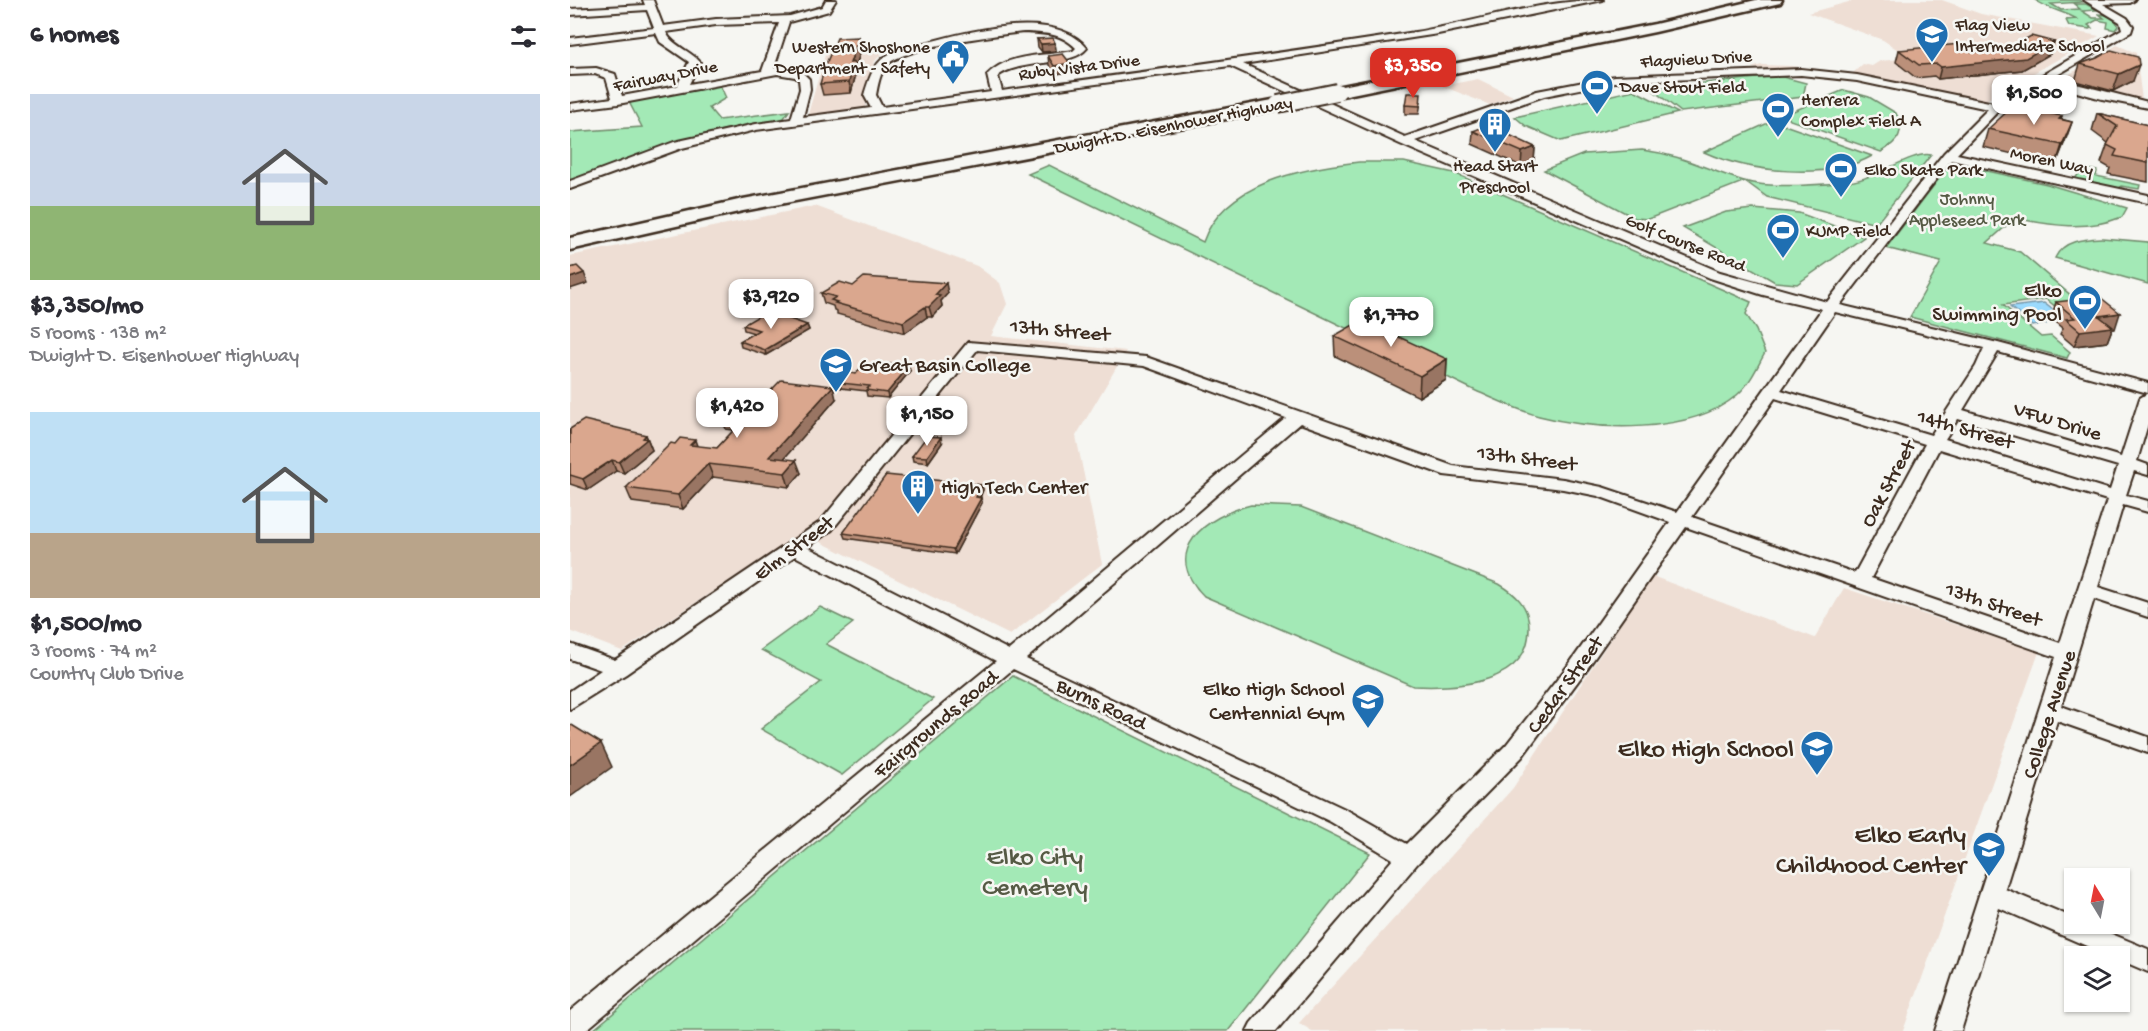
<!DOCTYPE html>
<html lang="en">
<head>
<meta charset="utf-8">
<style>
	:root { --surface:#fff; --page:#f2f2f3; --text:#2b2b33; --muted:#7c7c81; --accent:#d93025 }
	body { margin:0; font-family:"Gochi Hand",sans-serif; background:var(--page); color:var(--text); height:100vh; display:flex; flex-direction:column; font-size:22px; white-space:nowrap }
	* { box-sizing:border-box; margin:0 }
	p { font-size:20px; color:var(--muted) }
	.icon { flex:none; width:33px; height:33px; fill:none; stroke:currentColor; stroke-width:2; stroke-linecap:round; stroke-linejoin:round }
	.map { position:relative; flex:1; overflow:hidden }
	.sheet { display:flex; flex-direction:column; background:var(--surface); width:570px }
	.sheet>* { flex:none }
	.needle { width:39px; rotate:350deg }
	.tools { position:absolute; left:1494px; top:868px; display:grid; gap:12px }
	.tools a { display:grid; place-items:center; width:66px; height:66px; border-radius:0px; background:var(--surface); box-shadow:0 2px 4px #0004; font-size:30px }
	.price { position:absolute; translate:-50% -51px; padding:0 14px; border-radius:12px; background:#fff; color:#222; font-size:20px; line-height:39px; filter:drop-shadow(0 2px 3px #0008) }
	.price::after { content:''; position:absolute; left:50%; top:36px; width:18px; height:14px; margin-left:-9px; background:inherit; clip-path:polygon(0 0,100% 0,50% 100%) }
	.price.selected { background:var(--accent); color:#fff }
	ul { padding:0; list-style:none }
	li { display:grid; align-content:center; gap:12px; height:318px; padding:0 30px }
	li span { display:grid; place-items:center; height:186px; border-radius:0px; color:#555 }
	li>.icon { margin-inline-start:auto }
	span .icon { width:108px; height:108px; fill:#fffc; stroke-width:1 }
	li b { font-size:26px }
	h2 { display:flex; justify-content:space-between; align-items:center; height:72px; padding:0 30px; font-size:26px }
	main { display:flex; flex:1; min-height:0 }
	.map>svg:first-child { display:block }
</style>
</head>
<body>
<main>
<section class="sheet">
<h2>6 homes<svg class="icon" aria-label="filters" viewBox="0 0 24 24"><path d="M4 7h16M4 17h16"/><circle cx="9" cy="7" r="2"/><circle cx="15" cy="17" r="2"/></svg></h2>
<ul>
<li><span style="background:linear-gradient(#c9d6e8 60%,#8fb573 0)"><svg class="icon" aria-label="home" viewBox="0 0 24 24"><path d="M3 11l9-7 9 7M6 9v11h12V9"/></svg></span><div><b>$3,350/mo</b><p>5 rooms · 138 m²</p><p>Dwight D. Eisenhower Highway</p></div></li>
<li><span style="background:linear-gradient(#bfe0f5 65%,#b9a48a 0)"><svg class="icon" aria-label="home" viewBox="0 0 24 24"><path d="M3 11l9-7 9 7M6 9v11h12V9"/></svg></span><div><b>$1,500/mo</b><p>3 rooms · 74 m²</p><p>Country Club Drive</p></div></li>
</ul>
</section>
<div class="map">
<svg width="1578" height="1031" viewBox="0 0 1578 1031">
	<rect width="100%" height="100%" fill="#f6f6f2"/>
	<filter id="ink" filterUnits="userSpaceOnUse"><feTurbulence type="fractalNoise" baseFrequency=".0167" numOctaves="2"/><feDisplacementMap in="SourceGraphic" scale="12" xChannelSelector="R" yChannelSelector="G"/><feConvolveMatrix kernelMatrix="1 2 1 2 8 2 1 2 1" color-interpolation-filters="sRGB"/></filter>
	<g filter="url(#ink)">
		<!-- built -->
		<g fill="#eeded4">
			<path d="M1286,0H1372L1411,14L1529,36L1413,102L1269,73L1181,68L1192,65L1220,66L1283,73L1293,64L1302,66L1310,61L1340,58L1313,40L1238,13Z"/>
			<path d="M321,44L305,61L295,98L296,106L292,109L243,115L238,114L257,48Z"/>
			<path d="M1547,45L1566,53L1572,100L1490,80Z"/>
			<path d="M908,79L943,96L920,105L872,86Z"/>
			<path d="M245,206L407,266L430,283L437,304L421,336L556,351L506,436L532,564L440,635L232,533L52,651L0,631V256Z"/>
			<path d="M1082,576L1245,638L1274,588L1469,652L1333,1031H742L729,1023L943,788Z"/>
		</g>
		<!-- green -->
		<g fill="#a3e9b6" stroke="#6f8a6a" stroke-width="1.5">
			<path d="M1465,0H1509L1512,2L1481,4L1491,10L1510,9L1504,4H1516L1527,10L1512,11L1523,18H1534L1529,14C1536,14 1546,18 1548,26L1545,30L1537,28L1538,22L1527,20L1518,25L1522,28L1520,29L1499,26L1496,20L1507,19C1492,11 1480,10 1465,0Z"/>
			<path d="M1209,76L1236,83L1233,97L1111,112L1080,88Z"/>
			<path d="M150,85L156,98L139,108L149,120L219,111L214,118L209,120C135,129 69,154 0,181V132L72,127L59,102Z"/>
			<path d="M1064,90L1108,113L991,141L956,126L945,117Z"/>
			<path d="M1274,90L1299,97L1326,113C1336,132 1328,142 1311,152L1220,120L1216,114Z"/>
			<path d="M1198,123H1209L1302,156C1258,181 1178,172 1134,152Z"/>
			<path d="M1072,150C1113,155 1137,170 1174,181C1201,189 1255,185 1284,181C1308,177 1343,151 1361,155L1306,224L1197,197L1175,181L1078,219L1065,218L974,170L1014,154Z"/>
			<path d="M789,162H834L884,173L1181,302L1176,314L1186,330L1195,353C1187,367 1180,384 1167,395C1120,435 1027,431 969,416C947,410 927,400 906,391L458,174L479,165L633,242C654,182 734,168 789,162Z"/>
			<path d="M1381,163L1477,184L1557,208L1552,217C1517,231 1482,226 1445,218L1417,243L1450,252L1517,309L1492,312L1476,299L1433,305L1471,337L1481,336L1500,352L1497,358L1340,317L1371,262L1316,248Z"/>
			<path d="M1513,168L1527,171L1526,176L1570,185L1569,189L1551,186L1549,189L1504,180Z"/>
			<path d="M1183,209L1229,213L1294,237L1227,284L1205,282L1113,228L1156,212Z"/>
			<path d="M1532,238L1578,242V284L1485,258C1493,240 1514,239 1532,238Z"/>
			<path d="M681,505L731,507L929,584C946,594 959,606 959,627C960,685 886,688 843,686L634,596C589,551 636,516 681,505Z"/>
			<path d="M250,607L283,623L256,644L363,699L272,775L191,729L251,682L191,650Z"/>
			<path d="M443,676L800,853L658,1031H22Z"/>
		</g>
		<!-- water -->
		<path fill="#9bdafd" stroke="#7594a4" stroke-width="1.5" d="M1474,303L1487,313L1471,316L1476,324L1462,326L1440,307Z"/>
		<g fill="none" stroke-linecap="round" stroke-linejoin="round">
			<defs>
				<path id="minor" d="M73,0H83L93,26L146,19L220,16L252,7L256,0H266L259,11L219,22L204,68L232,72L239,79L240,89L233,117L301,108L294,95C300,76 304,61 323,52C372,39 480,2 517,48C501,68 453,58 428,76L432,91C570,72 708,54 845,32C907,22 970,0 1033,0L868,34L673,64L835,137L967,91L1045,76L1231,69L1287,75L1424,103L1552,29L1550,22L1514,0H1565L1560,3L1533,4L1557,18L1563,26L1561,32L1482,78L1578,102V108L1532,99L1474,83L1430,109L1387,154L1578,195V203L1381,160L1270,305L1428,343L1578,383V393L1428,352L1393,410L1551,457L1570,398L1578,393V424L1567,461L1578,465V475L1564,471L1556,495L1578,501V512L1553,505L1528,587L1578,603V617L1524,599L1491,706L1578,737V753L1487,721L1435,889L1504,918V924H1518L1578,949V972L1550,960V957H1542L1429,908L1391,1031H1365L1486,657L1116,527L1014,673L952,757L847,864L706,1031H677L681,1023L823,859L761,822L443,669L15,1031H0V1011L426,661L225,556L56,674L0,709V691L31,670L0,659V644L45,660L250,522L398,342L576,357L883,466L993,479L1032,487L1107,512L1252,309L1193,295L1140,278L830,144L660,66L186,130L112,148L0,189V181L104,142L186,124L221,119L230,89L229,80L225,77L207,74L48,104L0,110V104L42,98L36,78L25,74L0,75V69L26,68L45,74L52,96L107,86L119,62L90,42L86,33L0,44V38L84,28L77,10L0,15V9L75,5ZM209,23L192,71L119,84L130,62C121,51 101,45 96,32L146,25ZM454,32C475,33 491,33 506,48L503,51C475,56 437,53 417,75L421,92L312,107L306,95C308,85 310,72 317,65C336,46 426,35 454,32ZM1231,75L1287,81L1418,109L1374,153L1257,302L1150,272L845,141L974,96L1045,82ZM1265,312L1414,348L1406,366L1361,435L1211,390ZM407,350L574,366L716,418L439,650L237,547L262,530ZM1205,398L1355,444L1285,573L1122,517ZM1388,419L1548,466L1540,490L1375,439ZM730,423L874,475L993,489L1028,496L1100,522L1000,663L936,745L837,844L777,810L456,659ZM1369,449L1537,500L1490,643L1301,578Z"/>
				<g id="highway">
					<path d="M1186,0H1212L1210,3L1085,32L767,97L759,92L767,87L1085,24Z"/>
					<path d="M708,99L716,104L714,108L173,211L0,250V238L173,199Z"/>
				</g>
			</defs>
			<!-- minor casing -->
			<use href="#minor" stroke="#3b2a1e" stroke-width="4"/>
			<!-- highway casing -->
			<use href="#highway" stroke="#3b2a1e" stroke-width="5"/>
			<!-- minor -->
			<use href="#minor" fill="#f6f6f2" fill-rule="evenodd"/>
			<!-- highway -->
			<use href="#highway" fill="#f6f6f2" fill-rule="evenodd"/>
			<defs>
				<path id="highway-bridge" d="M708,104L767,92"/>
			</defs>
			<!-- highway-bridge casing -->
			<use href="#highway-bridge" stroke="#3b2a1e" stroke-width="20" stroke-linecap="butt"/>
			<!-- highway-bridge -->
			<use href="#highway-bridge" stroke="#f6f6f2" stroke-width="16"/>
		</g>
		<!-- wall -->
		<g fill="#bb907a" stroke="#3b2a1e" stroke-width="1.5">
			<path d="M467,39L485,43L486,51L472,52L468,47Z"/>
			<path d="M1484,42L1480,54L1452,70L1368,79L1364,76L1346,78L1326,62L1329,50L1402,52L1436,50Z"/>
			<path d="M292,48L285,68L286,74L281,93L253,95L250,84Z"/>
			<path d="M478,56L500,63L501,72L485,74L479,65Z"/>
			<path d="M1527,58L1563,81L1543,91L1505,81L1510,64Z"/>
			<path d="M851,102L849,114H835V105Z"/>
			<path d="M1457,112L1492,116L1491,119L1502,122L1486,164L1413,147L1418,129Z"/>
			<path d="M1527,113L1578,125V182L1538,174L1540,168L1531,163L1538,143L1522,131Z"/>
			<path d="M903,131L965,147L964,161L951,166L902,144Z"/>
			<path d="M283,286L378,293L371,301L372,306L362,317H357L335,333L267,314V311L264,310L263,306L254,303L251,293Z"/>
			<path d="M1486,302L1545,329H1542L1537,342L1504,346L1490,334L1493,328L1481,318Z"/>
			<path d="M173,325H237L239,330L196,355L171,347L170,341L184,333L174,330Z"/>
			<path d="M764,336L877,359L876,380L849,397L765,356Z"/>
			<path d="M315,369L340,371L318,398L297,396L296,391L271,388L270,383L286,374Z"/>
			<path d="M266,399L214,458L231,473L219,487L143,477L113,509L62,502L56,488L147,448L164,430L156,429L149,411Z"/>
			<path d="M0,429L76,435L82,450L54,473L46,471L18,490L0,484Z"/>
			<path d="M372,443L358,463L343,461L342,456Z"/>
			<path d="M412,485L413,490L410,498H411L412,503L385,554L275,538L273,533Z"/>
		</g>
		<!-- shaded-wall -->
		<g fill="#997563" stroke="#3b2a1e" stroke-width="1.5">
			<path d="M289,37L292,48L285,68L286,74L281,93L279,82L280,63Z"/>
			<path d="M1484,42L1480,54L1452,70L1368,79L1371,67Z"/>
			<path d="M485,43L486,51L472,52L471,44Z"/>
			<path d="M500,63L501,72L485,74L484,66Z"/>
			<path d="M1569,65L1563,81L1543,91L1549,74Z"/>
			<path d="M1502,122L1496,139L1486,164L1492,145Z"/>
			<path d="M965,147L964,161L951,166L952,152Z"/>
			<path d="M14,273L18,283L0,289V278Z"/>
			<path d="M376,283L378,293L371,301L372,306L362,317L359,307L365,295Z"/>
			<path d="M355,307L357,317L335,333L333,322Z"/>
			<path d="M1550,313L1545,329H1542L1537,342L1504,346L1510,331L1529,316Z"/>
			<path d="M237,325L239,330L196,355L195,350Z"/>
			<path d="M877,359L876,380L849,397L850,376Z"/>
			<path d="M339,366L340,371L318,398L317,393Z"/>
			<path d="M263,386L266,399L204,470L199,457Z"/>
			<path d="M76,435L82,450L54,473L49,462Z"/>
			<path d="M371,437L372,443L358,463L357,457Z"/>
			<path d="M125,440L130,454L120,445Z"/>
			<path d="M42,460L46,471L18,490L13,479Z"/>
			<path d="M226,460L231,473L219,487L215,473Z"/>
			<path d="M138,464L143,477L113,509L108,495Z"/>
			<path d="M412,485L413,490L407,503L406,497Z"/>
			<path d="M411,498L412,503L385,554L383,549Z"/>
			<path d="M31,743L42,767L0,797V765Z"/>
		</g>
		<!-- building -->
		<g fill="#daa78e" stroke="#3b2a1e" stroke-width="1.5">
			<path d="M1461,36L1484,42L1456,58L1371,67L1367,64L1349,65L1329,50L1390,44L1402,52L1436,50Z"/>
			<path d="M289,37L280,63L284,62L279,82L250,84L256,64L267,38Z"/>
			<path d="M483,38L485,43L471,44L467,39Z"/>
			<path d="M1541,50L1568,57L1569,65L1549,74L1510,64L1527,58Z"/>
			<path d="M493,54L500,63L484,66L478,56Z"/>
			<path d="M837,93H851L850,106L835,105Z"/>
			<path d="M1441,108L1457,112L1461,109L1492,116L1489,119L1502,122L1492,145L1418,129Z"/>
			<path d="M1527,113L1578,125V163L1544,156L1547,150L1537,145L1547,126Z"/>
			<path d="M918,125L965,147L952,152L903,131Z"/>
			<path d="M7,266L14,273L0,278V268Z"/>
			<path d="M294,277L376,283L365,295L370,296L359,307H355L333,322L265,303L267,302L261,300L266,297L251,293L270,282L283,286Z"/>
			<path d="M1530,297L1550,313L1529,316L1543,327L1510,331L1496,319L1505,318L1486,302Z"/>
			<path d="M197,311L237,325L195,350L170,341L189,330L173,325Z"/>
			<path d="M792,320L877,359L850,376L764,336Z"/>
			<path d="M319,364L339,366L317,393L296,390L300,386L270,383L279,373L286,374L291,367L315,369Z"/>
			<path d="M211,380L263,386L199,457L226,460L215,473L138,464L108,495L56,488L101,443L105,444L110,438L125,440L120,445L147,448L175,418L152,416L149,411L159,399L170,396L181,398L186,406Z"/>
			<path d="M14,420L76,435L73,438L77,439L49,462L42,460L13,479L0,475V429Z"/>
			<path d="M357,436L371,437L357,457L342,456Z"/>
			<path d="M316,475L412,485L406,497L411,498L383,549L273,533Z"/>
			<path d="M0,724L31,743L0,765Z"/>
		</g>
	</g>
	<!-- icons -->
	<defs>
		<symbol id="school-pin" viewBox="-11 -11 22 30"><path d="M0 17L-7.5 6A9.5 9.5 0 1 1 7.5 6Z" fill="#1f6fb2" stroke="#f6f6f2"/><path d="M0-5L7-2L0 1L-7-2ZM-4 1L0 2.5L4 1V4Q0 6-4 4Z" fill="#fff"/></symbol>
		<symbol id="civic-pin" viewBox="-11 -11 22 30"><path d="M0 17L-7.5 6A9.5 9.5 0 1 1 7.5 6Z" fill="#1f6fb2" stroke="#f6f6f2"/><path d="M-.6-6.5H3V-4.5H.6V-3L4-1V1h2V6H-6V1h2V-1L-.6-3ZM-1.2 2.5V6h2.4V2.5Z" fill="#fff"/></symbol>
		<symbol id="stadium-pin" viewBox="-11 -11 22 30"><path d="M0 17L-7.5 6A9.5 9.5 0 1 1 7.5 6Z" fill="#1f6fb2" stroke="#f6f6f2"/><path d="M0-5a6.5 5 0 1 0 0 10a6.5 5 0 1 0 0-10ZM-3.5-1.8h7v3.6h-7Z" fill="#fff"/></symbol>
		<symbol id="building-pin" viewBox="-11 -11 22 30"><path d="M0 17L-7.5 6A9.5 9.5 0 1 1 7.5 6Z" fill="#1f6fb2" stroke="#f6f6f2"/><path d="M-4-6H4V6H1V3H-1V6H-4ZM-2.5-4.3h1.7v1.8h-1.7ZM.8-4.3h1.7v1.8H.8ZM-2.5-1h1.7V.8h-1.7ZM.8-1h1.7V.8H.8Z" fill="#fff"/></symbol>
		<symbol id="university-pin" viewBox="-11 -11 22 30"><path d="M0 17L-7.5 6A9.5 9.5 0 1 1 7.5 6Z" fill="#1f6fb2" stroke="#f6f6f2"/><path d="M0-5L7-2L0 1L-7-2ZM-4 1L0 2.5L4 1V4Q0 6-4 4Z" fill="#fff"/></symbol>
	</defs>
	<g fill-rule="evenodd">
		<use href="#school-pin" x="1343" y="15" width="38" height="52"/>
		<use href="#civic-pin" x="364" y="37" width="38" height="52"/>
		<use href="#stadium-pin" x="1008" y="67" width="38" height="52"/>
		<use href="#stadium-pin" x="1189" y="90" width="38" height="52"/>
		<use href="#building-pin" x="906" y="105" width="38" height="52"/>
		<use href="#stadium-pin" x="1252" y="150" width="38" height="52"/>
		<use href="#stadium-pin" x="1194" y="211" width="38" height="52"/>
		<use href="#stadium-pin" x="1496" y="282" width="38" height="52"/>
		<use href="#university-pin" x="247" y="345" width="38" height="52"/>
		<use href="#building-pin" x="329" y="467" width="38" height="52"/>
		<use href="#school-pin" x="779" y="681" width="38" height="52"/>
		<use href="#school-pin" x="1228" y="728" width="38" height="52"/>
		<use href="#school-pin" x="1400" y="829" width="38" height="52"/>
	</g>
	<g text-anchor="middle" stroke-width="5" stroke-linejoin="round" paint-order="stroke">
		<!-- far-poi labels -->
		<g font-size="18" fill="#3b2a1e" stroke="#f6f6f2" text-anchor="start">
			<text x="1385" y="30">Flag View<tspan x="1385" dy="21">Intermediate School</tspan></text>
			<text x="360" y="52" text-anchor="end">Western Shoshone<tspan x="360" dy="21">Department - Safety</tspan></text>
			<text x="1050" y="92">Dave Stout Field</text>
			<text x="1231" y="105">Herrera<tspan x="1231" dy="21">Complex Field A</tspan></text>
			<text x="925" y="171" text-anchor="middle">Head Start<tspan x="925" dy="21">Preschool</tspan></text>
			<text x="1294" y="175">Elko Skate Park</text>
			<text x="1236" y="236">KUMP Field</text>
		</g>
		<!-- far-street labels -->
		<g font-size="18" fill="#3b2a1e" stroke="#f6f6f2">
			<text transform="translate(1126 58) rotate(-3)" y="6">Flagview Drive</text>
			<text transform="translate(509 66) rotate(-7)" y="6">Ruby Vista Drive</text>
			<text transform="translate(95 75) rotate(-11)" y="6">Fairway Drive</text>
			<text transform="translate(603 124) rotate(-11)" y="6">Dwight D. Eisenhower Highway</text>
			<text transform="translate(1482 160) rotate(12)" y="6">Moren Way</text>
			<text transform="translate(1116 242) rotate(22)" y="6">Golf Course Road</text>
		</g>
		<!-- far-park labels -->
		<g font-size="18" fill="#555a44" stroke="#f6f6f2">
			<text x="1397" y="204">Johnny<tspan x="1397" dy="21">Appleseed Park</tspan></text>
		</g>
		<!-- poi labels -->
		<g font-size="21" fill="#3b2a1e" stroke="#f6f6f2" text-anchor="end">
			<text x="1492" y="296">Elko<tspan x="1492" dy="24">Swimming Pool</tspan></text>
			<text x="289" y="371" text-anchor="start">Great Basin College</text>
			<text x="371" y="493" text-anchor="start">High Tech Center</text>
			<text x="775" y="695">Elko High School<tspan x="775" dy="24">Centennial Gym</tspan></text>
		</g>
		<!-- street labels -->
		<g font-size="21" fill="#3b2a1e" stroke="#f6f6f2">
			<text transform="translate(490 329) rotate(5)" y="7">13th Street</text>
			<text transform="translate(1488 420) rotate(17)" y="7">VFW Drive</text>
			<text transform="translate(1396 428) rotate(16)" y="7">14th Street</text>
			<text transform="translate(957 457) rotate(7)" y="7">13th Street</text>
			<text transform="translate(1317 483) rotate(-62)" y="7">Oak Street</text>
			<text transform="translate(223 547) rotate(-37)" y="7">Elm Street</text>
			<text transform="translate(1424 603) rotate(19)" y="7">13th Street</text>
			<text transform="translate(994 684) rotate(-54)" y="7">Cedar Street</text>
			<text transform="translate(532 703) rotate(25)" y="7">Burns Road</text>
			<text transform="translate(1478 714) rotate(-72)" y="7">College Avenue</text>
			<text transform="translate(365 723) rotate(-40)" y="7">Fairgrounds Road</text>
		</g>
		<!-- near-poi labels -->
		<g font-size="26" fill="#3b2a1e" stroke="#f6f6f2" text-anchor="end">
			<text x="1224" y="756">Elko High School</text>
			<text x="1396" y="842">Elko Early<tspan x="1396" dy="30">Childhood Center</tspan></text>
		</g>
		<!-- near-park labels -->
		<g font-size="26" fill="#555a44" stroke="#f6f6f2">
			<text x="465" y="864">Elko City<tspan x="465" dy="30">Cemetery</tspan></text>
		</g>
	</g>
</svg>
<div class="tools">
<a><svg class="needle" viewBox="-14 -14 28 28"><path d="M0-13l5 13h-10z" fill="#e53935"/><path d="M0 13l5-13h-10z" fill="#7c7c81"/></svg></a>
<a><svg class="icon" aria-label="layers" viewBox="0 0 24 24"><path d="M12 4l9 5-9 5-9-5zM3 14l9 5 9-5"/></svg></a>
</div>
<b class="price selected" style="left:843px;top:99px">$3,350</b>
<b class="price" style="left:1464px;top:126px">$1,500</b>
<b class="price" style="left:201px;top:330px">$3,920</b>
<b class="price" style="left:821px;top:348px">$1,770</b>
<b class="price" style="left:167px;top:439px">$1,420</b>
<b class="price" style="left:357px;top:447px">$1,150</b>
</div>
</main>
</body>
</html>
